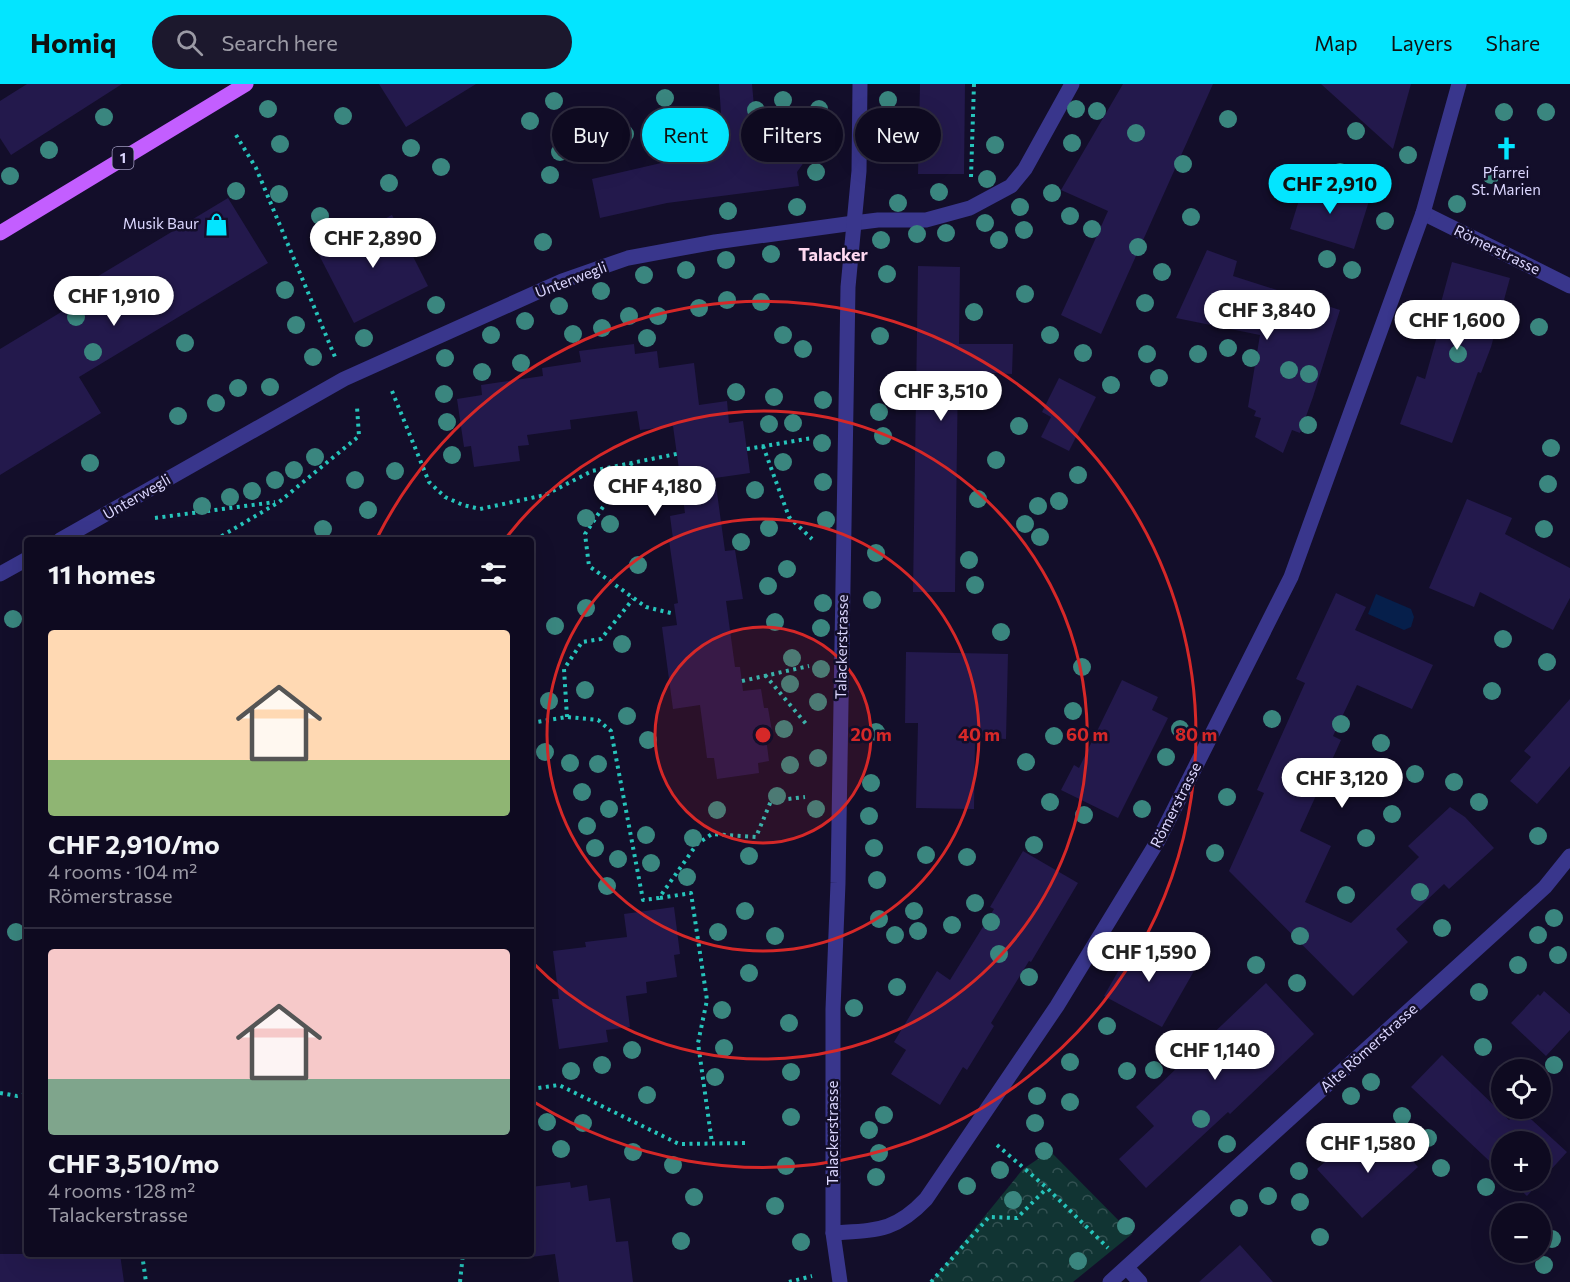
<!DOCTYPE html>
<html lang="en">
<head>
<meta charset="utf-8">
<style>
	:root { --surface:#0e0a20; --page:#1c182d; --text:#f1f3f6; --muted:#9b9aa5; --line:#2e2b3e; --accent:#03e5ff }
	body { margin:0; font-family:Commissioner,sans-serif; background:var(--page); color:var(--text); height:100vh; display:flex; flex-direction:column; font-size:22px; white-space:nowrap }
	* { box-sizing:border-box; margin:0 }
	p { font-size:20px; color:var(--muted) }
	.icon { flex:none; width:33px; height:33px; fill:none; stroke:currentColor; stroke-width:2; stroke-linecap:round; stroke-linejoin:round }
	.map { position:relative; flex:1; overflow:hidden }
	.drawer { position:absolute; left:24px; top:453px; width:510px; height:720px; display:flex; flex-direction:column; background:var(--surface); border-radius:6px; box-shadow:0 6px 24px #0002,0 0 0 2px var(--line) }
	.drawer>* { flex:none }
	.guide { position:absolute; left:552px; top:24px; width:570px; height:54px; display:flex; gap:12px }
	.fabs { position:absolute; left:1491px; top:975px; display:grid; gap:12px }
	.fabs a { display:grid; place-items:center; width:60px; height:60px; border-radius:50%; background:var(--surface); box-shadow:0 6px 24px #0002,0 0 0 2px var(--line); font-size:30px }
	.price { position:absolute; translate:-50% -51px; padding:0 14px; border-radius:21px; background:#fff; color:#222; font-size:20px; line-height:39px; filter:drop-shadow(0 2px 3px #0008) }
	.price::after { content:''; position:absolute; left:50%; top:36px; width:18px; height:14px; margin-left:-9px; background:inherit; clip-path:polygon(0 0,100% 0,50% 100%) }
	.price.active { background:var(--accent); color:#111 }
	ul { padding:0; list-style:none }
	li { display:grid; align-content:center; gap:12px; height:318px; padding:0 24px }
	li+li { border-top:2px solid var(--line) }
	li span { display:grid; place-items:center; height:186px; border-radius:6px; color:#555 }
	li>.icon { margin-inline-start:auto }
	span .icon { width:108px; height:108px; fill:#fffc; stroke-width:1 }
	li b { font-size:26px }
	h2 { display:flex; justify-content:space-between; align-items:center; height:72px; padding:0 24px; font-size:26px }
	.chip { padding:0 21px; border-radius:27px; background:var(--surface); box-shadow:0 6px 24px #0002,0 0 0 2px var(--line); font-size:21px; line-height:54px }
	.chip.active { background:var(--accent); color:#111 }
	header { display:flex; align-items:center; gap:36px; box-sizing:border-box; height:84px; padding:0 30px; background:var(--accent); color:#111 }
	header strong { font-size:28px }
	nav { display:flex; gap:33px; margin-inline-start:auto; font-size:21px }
	.search { width:420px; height:54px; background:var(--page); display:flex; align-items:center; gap:15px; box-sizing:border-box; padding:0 21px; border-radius:33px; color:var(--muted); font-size:22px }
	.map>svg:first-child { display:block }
</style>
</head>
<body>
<header>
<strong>Homiq</strong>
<div class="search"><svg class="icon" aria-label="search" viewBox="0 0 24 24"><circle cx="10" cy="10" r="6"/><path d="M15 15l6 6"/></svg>Search here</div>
<nav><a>Map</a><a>Layers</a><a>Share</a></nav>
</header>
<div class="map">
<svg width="1570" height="1198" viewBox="0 0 1570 1198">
	<defs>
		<pattern id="park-crowns" width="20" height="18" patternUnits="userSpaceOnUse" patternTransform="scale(1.5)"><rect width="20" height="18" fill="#113433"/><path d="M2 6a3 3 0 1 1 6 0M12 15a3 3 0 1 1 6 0" fill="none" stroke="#335152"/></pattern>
	</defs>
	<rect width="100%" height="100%" fill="#130e2a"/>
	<!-- park -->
	<path fill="url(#park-crowns)" d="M1050,1067L1132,1150L1073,1198H931L1023,1085Z"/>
	<!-- water -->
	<path fill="#061f4b" d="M1376,510L1411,525L1414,533L1411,543L1404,546L1368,530Z"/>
	<!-- building -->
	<g fill="#23194c">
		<path d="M27,0H122L11,71L0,54V17Z"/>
		<path d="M379,0H476L406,43Z"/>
		<path d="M719,0H752L756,45L802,39L807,74L797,88L799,102L667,119L600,134L592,95L687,73L681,51L722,44Z"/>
		<path d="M920,0H965L964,90H918Z"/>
		<path d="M1123,0H1213L1101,250L1061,231L1108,127L1061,106Z"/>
		<path d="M1321,0H1411L1393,65Z"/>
		<path d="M1305,97L1369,117L1354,165L1290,145Z"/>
		<path d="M228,114L268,179L79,293L101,329L0,391V265L91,210L85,200Z"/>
		<path d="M392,131L428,202L354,239L318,169Z"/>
		<path d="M1207,166L1237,177L1233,192L1340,226L1313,313L1300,349L1292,346L1283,369L1255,353L1261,334L1254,332L1256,327L1248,323L1260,251L1176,234Z"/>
		<path d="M1452,178L1510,194L1491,263L1481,289L1478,288L1452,359L1400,340L1417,292L1425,295L1441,238L1436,237Z"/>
		<path d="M918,182L960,183L959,260H1013L1012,290L958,287L955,508H913Z"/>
		<path d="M634,260L635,270L657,267L659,284L694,279L699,321L727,317L729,339L743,337L750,389L715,394L725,467L735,466L743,515L726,517L735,583H740L743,607L761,605L764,624H768L773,653L766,654L769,677L758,679L759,689L717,695L714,674H707L700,621L673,625L662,543L677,541L674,520L678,519L669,456L673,455L670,432L685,429L673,342L640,346L637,327L570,336L571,345L527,351L529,361L518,362L520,377L474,383L471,362L464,363L457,315L482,311L481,301L543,292L542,284L581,278L579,267Z"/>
		<path d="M1059,294L1096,313L1069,367L1041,353L1051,333L1042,328Z"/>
		<path d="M1467,415L1512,434L1505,450L1570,484V514L1553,546L1480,508L1474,523L1429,504Z"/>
		<path d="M1336,509L1366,523L1355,546L1433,581L1412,625L1357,601L1333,652L1341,656L1300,747L1331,762L1305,818L1351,839L1419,773L1408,762L1450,723L1465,733L1494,764L1449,805L1444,800L1396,845L1408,858L1353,912L1229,787L1264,709L1257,706L1305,599L1296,595Z"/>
		<path d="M906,568L1008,570L1006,655L975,653L974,725L916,724L918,639H905Z"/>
		<path d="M1122,596L1158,613L1152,626L1168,634L1118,734L1061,706L1074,681L1079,684Z"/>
		<path d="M1570,615V682L1537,720L1510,697L1531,673L1524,667Z"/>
		<path d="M1023,767L1078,799L1031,878L1029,877L991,939L994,942L967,986L963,983L940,1021L891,990L906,966L894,958L937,887L950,896L994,825L990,823Z"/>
		<path d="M674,823L680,870L674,871L677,893L646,898L647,909L626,912L630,943L606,946L608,958L559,965L552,915H559L553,867L586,863L585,858L627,853L624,830Z"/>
		<path d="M1136,856L1194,887L1162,943L1104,912Z"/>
		<path d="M1266,899L1314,950L1230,1030L1228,1028L1146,1104L1119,1075L1154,1042L1136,1023Z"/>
		<path d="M1544,907L1570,930V946L1546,972L1511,939L1538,910L1540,912Z"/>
		<path d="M1442,971L1509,1036L1520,1025L1567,1068L1527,1112L1510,1096H1540V1058H1502V1089L1411,1003Z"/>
		<path d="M1388,1049L1418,1083L1362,1134L1317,1085L1344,1061L1358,1076Z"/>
		<path d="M570,1098L571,1104L587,1101L589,1117L610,1114L616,1158L628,1157L633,1198H559L555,1170L531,1173V1103Z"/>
		<path d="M1240,1161L1273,1198H1199Z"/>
		<path d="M0,1170H120L124,1198H0Z"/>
	</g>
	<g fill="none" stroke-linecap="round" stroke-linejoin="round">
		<!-- path -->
		<g stroke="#26c4bb" stroke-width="4" stroke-dasharray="3 4.5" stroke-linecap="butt">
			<path d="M236,51L256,84L335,273"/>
			<path d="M971,93L974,0"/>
			<path d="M392,307L429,398L445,413L463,421L480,425L545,411L592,387L681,369"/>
			<path d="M763,362L789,433L812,455"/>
			<path d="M747,365L812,354"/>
			<path d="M632,379L585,450L589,482L646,523L675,530"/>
			<path d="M155,434L275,418"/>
			<path d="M215,456L279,418L359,352L357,323"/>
			<path d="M765,591L807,641"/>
			<path d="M742,597L809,582"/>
			<path d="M567,633L564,585L582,558L601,555L633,515"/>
			<path d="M531,639L567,633L598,636L611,647L643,816L659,814L697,760L712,750L756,753L771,717L805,713"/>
			<path d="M660,814L691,809L707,916L698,959L712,1059"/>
			<path d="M531,1005L559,1001L679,1060L748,1059"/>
			<path d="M0,1009L17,1012L27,1010"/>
			<path d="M997,1061L1047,1104L1108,1164"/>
			<path d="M142,1170L146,1198"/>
			<path d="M460,1198L463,1170"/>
			<path d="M789,1198L812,1192"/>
			<path d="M931,1198L989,1133L1017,1134L1047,1104"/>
		</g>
		<!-- street -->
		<g stroke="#39368c" stroke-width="15">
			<path d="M1423,129L1570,202"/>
			<path d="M60,456L344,295L562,197L628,174L715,158L854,139L878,136H926L970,124L1011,102L1025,85L1072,0"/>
			<path d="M0,490L27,475"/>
			<path d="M833,1149C876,1146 895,1148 926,1115L1057,922L1159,755L1291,493L1423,129L1459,0"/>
			<path d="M1127,1184L1140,1198"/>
			<path d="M840,1198L833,1149V925L838,799L848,203L859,87L860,0"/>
			<path d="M1110,1198L1545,803L1570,772"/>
		</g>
		<!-- primary -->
		<path stroke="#c35eff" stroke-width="15" d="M0,149L246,0"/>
	</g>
	<!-- trees -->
	<g fill="#3a867f">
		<circle cx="665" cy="14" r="9"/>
		<circle cx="783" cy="16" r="9"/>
		<circle cx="888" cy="16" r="9"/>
		<circle cx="554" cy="17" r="9"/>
		<circle cx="268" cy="25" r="9"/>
		<circle cx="819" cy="25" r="9"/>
		<circle cx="1076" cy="25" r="9"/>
		<circle cx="756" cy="26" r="9"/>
		<circle cx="1097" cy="27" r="9"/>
		<circle cx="1504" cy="28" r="9"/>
		<circle cx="1546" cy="28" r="9"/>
		<circle cx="343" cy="32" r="9"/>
		<circle cx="104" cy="33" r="9"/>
		<circle cx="1228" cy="35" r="9"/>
		<circle cx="530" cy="37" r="9"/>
		<circle cx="1356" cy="47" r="9"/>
		<circle cx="887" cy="49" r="9"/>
		<circle cx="1136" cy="49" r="9"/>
		<circle cx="625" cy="50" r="9"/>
		<circle cx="1072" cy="59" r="9"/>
		<circle cx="280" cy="60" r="9"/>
		<circle cx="995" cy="61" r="9"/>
		<circle cx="411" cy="64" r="9"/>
		<circle cx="49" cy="66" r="9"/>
		<circle cx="560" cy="68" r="9"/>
		<circle cx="1408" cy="71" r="9"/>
		<circle cx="1183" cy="80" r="9"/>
		<circle cx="441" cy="83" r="9"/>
		<circle cx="816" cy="88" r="9"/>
		<circle cx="1340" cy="88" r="9"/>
		<circle cx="550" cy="91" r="9"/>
		<circle cx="1491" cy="91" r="9"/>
		<circle cx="10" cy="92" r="9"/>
		<circle cx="987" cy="95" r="9"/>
		<circle cx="389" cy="99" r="9"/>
		<circle cx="236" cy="107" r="9"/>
		<circle cx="939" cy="108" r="9"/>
		<circle cx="1052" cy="109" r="9"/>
		<circle cx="279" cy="110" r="9"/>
		<circle cx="898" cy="119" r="9"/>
		<circle cx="1457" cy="120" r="9"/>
		<circle cx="797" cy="123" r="9"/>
		<circle cx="1020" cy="123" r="9"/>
		<circle cx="728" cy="127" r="9"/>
		<circle cx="320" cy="132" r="9"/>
		<circle cx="1070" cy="132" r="9"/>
		<circle cx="1191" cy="133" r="9"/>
		<circle cx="1385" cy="137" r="9"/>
		<circle cx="985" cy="139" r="9"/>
		<circle cx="1092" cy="145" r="9"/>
		<circle cx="1024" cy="146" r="9"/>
		<circle cx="946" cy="149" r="9"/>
		<circle cx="917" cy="150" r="9"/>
		<circle cx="881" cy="156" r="9"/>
		<circle cx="999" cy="156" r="9"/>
		<circle cx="543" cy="158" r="9"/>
		<circle cx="1138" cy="163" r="9"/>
		<circle cx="771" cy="170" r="9"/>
		<circle cx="1327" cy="175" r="9"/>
		<circle cx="726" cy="176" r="9"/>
		<circle cx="686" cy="186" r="9"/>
		<circle cx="1352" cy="186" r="9"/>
		<circle cx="1162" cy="188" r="9"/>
		<circle cx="887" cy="190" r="9"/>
		<circle cx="644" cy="191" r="9"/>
		<circle cx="285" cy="206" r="9"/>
		<circle cx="601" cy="207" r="9"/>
		<circle cx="1025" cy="210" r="9"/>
		<circle cx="727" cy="216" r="9"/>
		<circle cx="761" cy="218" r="9"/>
		<circle cx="1145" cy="219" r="9"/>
		<circle cx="436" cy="221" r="9"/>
		<circle cx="559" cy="222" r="9"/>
		<circle cx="699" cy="224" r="9"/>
		<circle cx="974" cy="228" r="9"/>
		<circle cx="629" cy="232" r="9"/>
		<circle cx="658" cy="232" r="9"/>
		<circle cx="76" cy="233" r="9"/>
		<circle cx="525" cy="237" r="9"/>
		<circle cx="296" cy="241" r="9"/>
		<circle cx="1539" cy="243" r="9"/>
		<circle cx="602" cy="244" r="9"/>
		<circle cx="573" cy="250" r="9"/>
		<circle cx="491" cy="251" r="9"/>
		<circle cx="783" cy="251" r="9"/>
		<circle cx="1050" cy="251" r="9"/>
		<circle cx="880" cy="252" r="9"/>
		<circle cx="364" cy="254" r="9"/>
		<circle cx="647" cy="254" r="9"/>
		<circle cx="185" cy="259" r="9"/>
		<circle cx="1228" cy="264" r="9"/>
		<circle cx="803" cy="265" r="9"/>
		<circle cx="93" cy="268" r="9"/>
		<circle cx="1083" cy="269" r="9"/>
		<circle cx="1147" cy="270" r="9"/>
		<circle cx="1198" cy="270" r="9"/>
		<circle cx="1458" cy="270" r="9"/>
		<circle cx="313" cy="273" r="9"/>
		<circle cx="445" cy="274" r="9"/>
		<circle cx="1251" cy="274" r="9"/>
		<circle cx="521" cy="279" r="9"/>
		<circle cx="1289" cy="286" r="9"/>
		<circle cx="482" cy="288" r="9"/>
		<circle cx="1309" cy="290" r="9"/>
		<circle cx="1159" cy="294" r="9"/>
		<circle cx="1111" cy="301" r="9"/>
		<circle cx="270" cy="303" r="9"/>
		<circle cx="238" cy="304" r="9"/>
		<circle cx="736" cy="308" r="9"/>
		<circle cx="444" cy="310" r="9"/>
		<circle cx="774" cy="313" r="9"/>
		<circle cx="823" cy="316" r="9"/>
		<circle cx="216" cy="319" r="9"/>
		<circle cx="879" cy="328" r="9"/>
		<circle cx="178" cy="332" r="9"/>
		<circle cx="447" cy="338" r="9"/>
		<circle cx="793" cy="339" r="9"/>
		<circle cx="769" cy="340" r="9"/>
		<circle cx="1308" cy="341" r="9"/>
		<circle cx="1019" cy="342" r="9"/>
		<circle cx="883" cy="352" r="9"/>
		<circle cx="822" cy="359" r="9"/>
		<circle cx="1551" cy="364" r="9"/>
		<circle cx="452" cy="371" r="9"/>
		<circle cx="315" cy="373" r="9"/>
		<circle cx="996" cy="376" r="9"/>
		<circle cx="783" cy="378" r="9"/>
		<circle cx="90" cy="379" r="9"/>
		<circle cx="294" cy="386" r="9"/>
		<circle cx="395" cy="387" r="9"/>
		<circle cx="1078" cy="391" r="9"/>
		<circle cx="275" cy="396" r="9"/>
		<circle cx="355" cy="396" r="9"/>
		<circle cx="823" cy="398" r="9"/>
		<circle cx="1548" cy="400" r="9"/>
		<circle cx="642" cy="405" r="9"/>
		<circle cx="755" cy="406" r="9"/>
		<circle cx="252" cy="407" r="9"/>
		<circle cx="230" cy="413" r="9"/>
		<circle cx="978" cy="415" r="9"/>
		<circle cx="1059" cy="417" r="9"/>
		<circle cx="202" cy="422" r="9"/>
		<circle cx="1038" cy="422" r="9"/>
		<circle cx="368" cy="426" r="9"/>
		<circle cx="586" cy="434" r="9"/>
		<circle cx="826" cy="436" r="9"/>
		<circle cx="610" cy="440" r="9"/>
		<circle cx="1025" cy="440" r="9"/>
		<circle cx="769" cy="444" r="9"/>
		<circle cx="323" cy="445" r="9"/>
		<circle cx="1544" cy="445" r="9"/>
		<circle cx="1040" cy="453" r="9"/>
		<circle cx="741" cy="458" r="9"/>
		<circle cx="876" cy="469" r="9"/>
		<circle cx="969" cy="476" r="9"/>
		<circle cx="638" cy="481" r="9"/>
		<circle cx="787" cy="485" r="9"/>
		<circle cx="975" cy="501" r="9"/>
		<circle cx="768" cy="502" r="9"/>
		<circle cx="872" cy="516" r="9"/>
		<circle cx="823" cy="519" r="9"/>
		<circle cx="586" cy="524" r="9"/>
		<circle cx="13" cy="535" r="9"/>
		<circle cx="775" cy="538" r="9"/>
		<circle cx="555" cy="542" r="9"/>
		<circle cx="821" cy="544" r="9"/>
		<circle cx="1001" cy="548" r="9"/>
		<circle cx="1503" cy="555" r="9"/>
		<circle cx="622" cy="560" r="9"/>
		<circle cx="792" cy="574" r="9"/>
		<circle cx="1547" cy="578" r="9"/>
		<circle cx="1082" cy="583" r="9"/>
		<circle cx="821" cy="585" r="9"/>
		<circle cx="790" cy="600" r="9"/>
		<circle cx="585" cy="606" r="9"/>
		<circle cx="1492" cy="607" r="9"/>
		<circle cx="549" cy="617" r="9"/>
		<circle cx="818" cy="618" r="9"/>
		<circle cx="1073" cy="627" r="9"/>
		<circle cx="627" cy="632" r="9"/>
		<circle cx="1272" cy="635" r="9"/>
		<circle cx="1341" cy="640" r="9"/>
		<circle cx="784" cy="645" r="9"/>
		<circle cx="1180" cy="645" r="9"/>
		<circle cx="876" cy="648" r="9"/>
		<circle cx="1054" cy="652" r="9"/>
		<circle cx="648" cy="656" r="9"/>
		<circle cx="1381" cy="659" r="9"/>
		<circle cx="545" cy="668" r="9"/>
		<circle cx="1166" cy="673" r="9"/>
		<circle cx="818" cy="674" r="9"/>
		<circle cx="1026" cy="678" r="9"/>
		<circle cx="570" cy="679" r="9"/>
		<circle cx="598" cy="680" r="9"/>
		<circle cx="790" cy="681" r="9"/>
		<circle cx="1415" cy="690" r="9"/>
		<circle cx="1454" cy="698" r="9"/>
		<circle cx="871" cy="699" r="9"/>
		<circle cx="582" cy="708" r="9"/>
		<circle cx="777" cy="712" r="9"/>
		<circle cx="1227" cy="713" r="9"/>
		<circle cx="1050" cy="718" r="9"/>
		<circle cx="1479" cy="718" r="9"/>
		<circle cx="609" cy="725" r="9"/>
		<circle cx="816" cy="725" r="9"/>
		<circle cx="1142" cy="725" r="9"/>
		<circle cx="717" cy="726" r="9"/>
		<circle cx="1392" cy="730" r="9"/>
		<circle cx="1084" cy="731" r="9"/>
		<circle cx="869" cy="732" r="9"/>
		<circle cx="587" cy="742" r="9"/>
		<circle cx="646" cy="751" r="9"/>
		<circle cx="1538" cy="752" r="9"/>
		<circle cx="693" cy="754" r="9"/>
		<circle cx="1366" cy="754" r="9"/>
		<circle cx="1034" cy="761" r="9"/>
		<circle cx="595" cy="764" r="9"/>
		<circle cx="874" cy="764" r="9"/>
		<circle cx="1215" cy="769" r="9"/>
		<circle cx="926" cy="771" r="9"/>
		<circle cx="749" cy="772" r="9"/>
		<circle cx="967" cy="773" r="9"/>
		<circle cx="618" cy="775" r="9"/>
		<circle cx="651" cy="779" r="9"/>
		<circle cx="687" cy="793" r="9"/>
		<circle cx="877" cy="796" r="9"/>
		<circle cx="607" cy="802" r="9"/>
		<circle cx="1420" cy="808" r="9"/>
		<circle cx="1346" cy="811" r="9"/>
		<circle cx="975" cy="819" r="9"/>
		<circle cx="745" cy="827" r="9"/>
		<circle cx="914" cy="827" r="9"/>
		<circle cx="1554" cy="834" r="9"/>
		<circle cx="879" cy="835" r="9"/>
		<circle cx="991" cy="838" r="9"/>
		<circle cx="952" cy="841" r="9"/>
		<circle cx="1442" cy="844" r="9"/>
		<circle cx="918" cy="847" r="9"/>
		<circle cx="16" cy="848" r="9"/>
		<circle cx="718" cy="848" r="9"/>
		<circle cx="895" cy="851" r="9"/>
		<circle cx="1538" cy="851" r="9"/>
		<circle cx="775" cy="852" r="9"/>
		<circle cx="1300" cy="852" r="9"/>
		<circle cx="999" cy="870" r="9"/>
		<circle cx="1558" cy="871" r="9"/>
		<circle cx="1256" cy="881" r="9"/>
		<circle cx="1518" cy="881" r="9"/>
		<circle cx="749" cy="889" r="9"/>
		<circle cx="1029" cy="893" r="9"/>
		<circle cx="1297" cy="899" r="9"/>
		<circle cx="897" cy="903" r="9"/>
		<circle cx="1479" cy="908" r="9"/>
		<circle cx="854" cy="924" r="9"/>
		<circle cx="722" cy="926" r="9"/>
		<circle cx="789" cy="939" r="9"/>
		<circle cx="1107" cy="942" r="9"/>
		<circle cx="1483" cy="963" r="9"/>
		<circle cx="724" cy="964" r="9"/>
		<circle cx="632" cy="966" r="9"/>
		<circle cx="1070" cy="978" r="9"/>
		<circle cx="602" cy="981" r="9"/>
		<circle cx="1554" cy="981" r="9"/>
		<circle cx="1154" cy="986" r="9"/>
		<circle cx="571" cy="987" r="9"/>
		<circle cx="1127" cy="987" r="9"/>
		<circle cx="791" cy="988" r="9"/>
		<circle cx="715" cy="993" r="9"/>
		<circle cx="1371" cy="998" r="9"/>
		<circle cx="647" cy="1011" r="9"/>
		<circle cx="1037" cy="1012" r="9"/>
		<circle cx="1351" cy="1012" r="9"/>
		<circle cx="1070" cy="1018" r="9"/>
		<circle cx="884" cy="1031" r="9"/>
		<circle cx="1402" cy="1032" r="9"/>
		<circle cx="791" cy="1033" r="9"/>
		<circle cx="1201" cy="1035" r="9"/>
		<circle cx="547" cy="1038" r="9"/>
		<circle cx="583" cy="1039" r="9"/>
		<circle cx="1035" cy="1039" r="9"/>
		<circle cx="869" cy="1046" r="9"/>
		<circle cx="1321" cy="1051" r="9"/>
		<circle cx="1428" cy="1054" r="9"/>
		<circle cx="1227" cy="1060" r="9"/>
		<circle cx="561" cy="1065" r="9"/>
		<circle cx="1044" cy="1067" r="9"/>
		<circle cx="633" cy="1068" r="9"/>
		<circle cx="879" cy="1069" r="9"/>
		<circle cx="673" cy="1081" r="9"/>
		<circle cx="786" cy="1082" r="9"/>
		<circle cx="1441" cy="1084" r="9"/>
		<circle cx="1000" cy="1086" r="9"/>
		<circle cx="1299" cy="1087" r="9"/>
		<circle cx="876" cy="1093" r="9"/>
		<circle cx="967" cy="1102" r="9"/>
		<circle cx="1486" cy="1103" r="9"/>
		<circle cx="1268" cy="1112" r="9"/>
		<circle cx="694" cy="1113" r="9"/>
		<circle cx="1013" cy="1116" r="9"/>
		<circle cx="1300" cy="1118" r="9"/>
		<circle cx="775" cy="1122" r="9"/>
		<circle cx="1239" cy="1124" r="9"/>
		<circle cx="1126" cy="1142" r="9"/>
		<circle cx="1320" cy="1153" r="9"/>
		<circle cx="1552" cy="1155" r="9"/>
		<circle cx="681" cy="1157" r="9"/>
		<circle cx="801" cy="1158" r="9"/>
		<circle cx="1078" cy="1177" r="9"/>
		<circle cx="1544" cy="1181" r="9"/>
	</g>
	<!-- distance rings -->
	<circle cx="763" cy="651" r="108" fill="#d62828" fill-opacity=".12"/>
	<g fill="none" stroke="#d62828" stroke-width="3">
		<circle cx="763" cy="651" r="108"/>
		<circle cx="763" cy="651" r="216"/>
		<path d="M506 454A324 324 0 1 1 532 878"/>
		<path d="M377 454A433 433 0 1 1 534 1018"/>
	</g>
	<!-- icons -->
	<defs>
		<symbol id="church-bare" viewBox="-9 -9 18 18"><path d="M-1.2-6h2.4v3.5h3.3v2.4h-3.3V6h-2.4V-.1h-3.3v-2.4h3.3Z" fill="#03e5ff" stroke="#130e2a" stroke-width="2.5" paint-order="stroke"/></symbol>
		<symbol id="shop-bare" viewBox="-9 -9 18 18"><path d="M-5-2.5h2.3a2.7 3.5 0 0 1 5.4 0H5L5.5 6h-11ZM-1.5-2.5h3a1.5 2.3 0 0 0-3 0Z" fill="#03e5ff" stroke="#130e2a" stroke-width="2.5" paint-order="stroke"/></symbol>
	</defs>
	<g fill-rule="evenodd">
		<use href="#church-bare" x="1490" y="48" width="33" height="33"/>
		<use href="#shop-bare" x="200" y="124" width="33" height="33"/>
	</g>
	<g text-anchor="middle" stroke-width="5" stroke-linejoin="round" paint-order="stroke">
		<!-- shield labels -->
		<rect fill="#130e2a" stroke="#a09bbf" stroke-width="1.5" x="112.5" y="63" width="21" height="22" rx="4.5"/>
		<g font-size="14" font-weight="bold" fill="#dcd7ff">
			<text x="123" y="79">1</text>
		</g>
		<!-- poi labels -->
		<g font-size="15" fill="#dcd7ff" stroke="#130e2a">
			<text x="1506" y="94">Pfarrei<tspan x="1506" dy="17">St. Marien</tspan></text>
			<text x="199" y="145" text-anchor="end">Musik Baur</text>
		</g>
		<!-- street labels -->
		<g font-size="15" fill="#dcd7ff" stroke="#130e2a">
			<text transform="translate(1497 166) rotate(26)" y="5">Römerstrasse</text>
			<text transform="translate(571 196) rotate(-21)" y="5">Unterwegli</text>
			<text transform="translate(137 413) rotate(-30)" y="5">Unterwegli</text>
			<text transform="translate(842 563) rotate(-89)" y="5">Talackerstrasse</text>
			<text transform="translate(1176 721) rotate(-63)" y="5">Römerstrasse</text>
			<text transform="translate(1369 964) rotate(-42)" y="5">Alte Römerstrasse</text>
			<text transform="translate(833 1049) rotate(-90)" y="5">Talackerstrasse</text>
		</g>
		<!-- quarter labels -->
		<g font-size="18" font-weight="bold" fill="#ffd9f1" stroke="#130e2a">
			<text x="833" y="177">Talacker</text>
		</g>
	</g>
	<circle cx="763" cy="651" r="9" fill="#d62828" stroke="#130e2a" stroke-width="3"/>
	<g font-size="18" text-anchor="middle" font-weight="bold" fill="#d62828" stroke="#130e2a" stroke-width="5" stroke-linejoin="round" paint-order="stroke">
		<text x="871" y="657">20 m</text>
		<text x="979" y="657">40 m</text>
		<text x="1087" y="657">60 m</text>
		<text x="1196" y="657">80 m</text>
	</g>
</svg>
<div class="fabs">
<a><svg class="icon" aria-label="locate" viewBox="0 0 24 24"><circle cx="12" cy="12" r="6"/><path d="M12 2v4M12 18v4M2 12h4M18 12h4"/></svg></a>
<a>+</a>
<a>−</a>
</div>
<b class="price active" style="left:1330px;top:131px">CHF 2,910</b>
<b class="price" style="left:373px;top:185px">CHF 2,890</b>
<b class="price" style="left:114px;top:243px">CHF 1,910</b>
<b class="price" style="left:1267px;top:257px">CHF 3,840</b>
<b class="price" style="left:1457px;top:267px">CHF 1,600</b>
<b class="price" style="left:941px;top:338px">CHF 3,510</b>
<b class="price" style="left:655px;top:433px">CHF 4,180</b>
<b class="price" style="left:1342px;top:725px">CHF 3,120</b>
<b class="price" style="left:1149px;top:899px">CHF 1,590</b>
<b class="price" style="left:1215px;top:997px">CHF 1,140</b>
<b class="price" style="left:1368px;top:1090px">CHF 1,580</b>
<div class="guide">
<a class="chip">Buy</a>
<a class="chip active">Rent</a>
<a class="chip">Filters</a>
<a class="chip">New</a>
</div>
<section class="drawer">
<h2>11 homes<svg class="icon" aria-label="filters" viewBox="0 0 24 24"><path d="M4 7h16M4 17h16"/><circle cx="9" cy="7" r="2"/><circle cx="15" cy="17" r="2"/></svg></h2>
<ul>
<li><span style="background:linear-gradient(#ffd9b3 70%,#8fb573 0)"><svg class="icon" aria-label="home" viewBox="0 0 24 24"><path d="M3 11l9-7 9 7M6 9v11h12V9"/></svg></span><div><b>CHF 2,910/mo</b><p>4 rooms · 104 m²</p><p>Römerstrasse</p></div></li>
<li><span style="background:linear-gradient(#f6c9c9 70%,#7fa58c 0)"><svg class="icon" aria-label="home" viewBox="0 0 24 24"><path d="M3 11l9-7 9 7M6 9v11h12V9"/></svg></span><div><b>CHF 3,510/mo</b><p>4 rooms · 128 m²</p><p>Talackerstrasse</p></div></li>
</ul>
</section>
</div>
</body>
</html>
